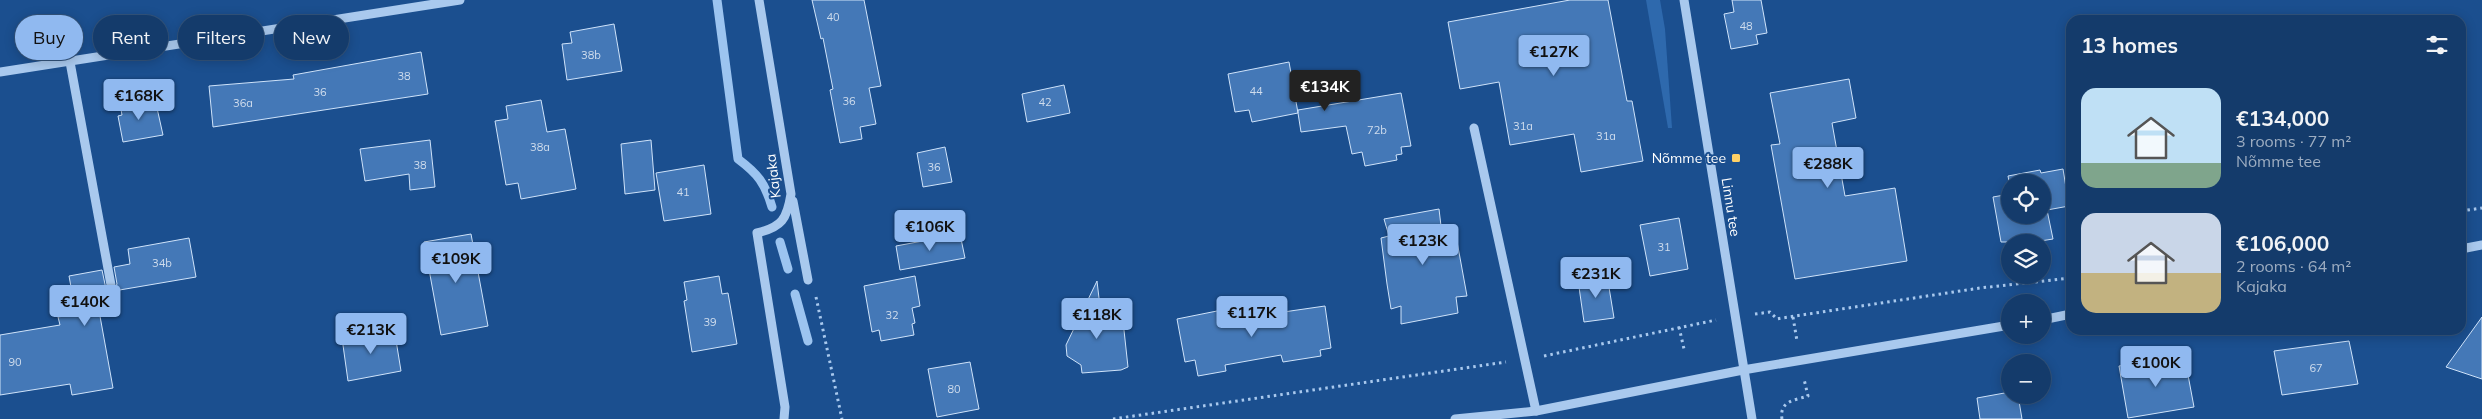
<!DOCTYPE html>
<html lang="en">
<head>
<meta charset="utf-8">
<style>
	:root { --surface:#143b6b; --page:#214673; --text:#f1f3f6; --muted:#9dadc1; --line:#33557e; --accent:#90b9f0 }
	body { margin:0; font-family:Mulish,sans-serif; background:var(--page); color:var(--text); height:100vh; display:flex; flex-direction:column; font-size:19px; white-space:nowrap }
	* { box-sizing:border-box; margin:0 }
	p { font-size:16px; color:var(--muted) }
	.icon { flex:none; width:28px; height:28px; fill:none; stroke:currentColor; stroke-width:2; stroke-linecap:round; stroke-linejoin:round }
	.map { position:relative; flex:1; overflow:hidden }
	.sheet { position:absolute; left:2066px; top:15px; width:400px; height:320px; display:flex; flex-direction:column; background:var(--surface); border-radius:15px; box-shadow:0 2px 12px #0003,0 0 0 1px var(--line) }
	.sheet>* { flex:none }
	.banner { position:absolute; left:15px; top:15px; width:475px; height:45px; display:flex; gap:10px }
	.fabs { position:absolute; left:2001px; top:174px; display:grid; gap:10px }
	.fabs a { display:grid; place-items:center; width:50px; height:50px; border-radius:50%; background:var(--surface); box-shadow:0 2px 12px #0003,0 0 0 1px var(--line); font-size:25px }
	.price { position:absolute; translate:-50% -42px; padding:0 11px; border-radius:5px; background:var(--accent); color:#111; font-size:16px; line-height:32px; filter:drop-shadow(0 1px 2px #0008) }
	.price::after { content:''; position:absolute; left:50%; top:30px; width:15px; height:11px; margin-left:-8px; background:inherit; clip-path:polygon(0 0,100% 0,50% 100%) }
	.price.active { background:#222; color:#fff }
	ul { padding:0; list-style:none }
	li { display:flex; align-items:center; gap:15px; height:125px; padding:0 15px }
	li span { display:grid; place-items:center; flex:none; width:140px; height:100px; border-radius:15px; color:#555 }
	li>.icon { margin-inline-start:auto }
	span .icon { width:60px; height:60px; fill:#fffc; stroke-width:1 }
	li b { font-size:21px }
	h2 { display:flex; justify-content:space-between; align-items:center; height:60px; padding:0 15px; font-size:21px }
	.chip { padding:0 18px; border-radius:22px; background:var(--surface); box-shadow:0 2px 12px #0003,0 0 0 1px var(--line); font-size:18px; line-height:45px }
	.chip.active { background:var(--accent); color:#111 }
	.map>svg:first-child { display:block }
</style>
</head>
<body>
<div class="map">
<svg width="2482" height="419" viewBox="0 0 2482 419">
	<rect width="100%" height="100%" fill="#1b4f8f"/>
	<!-- green -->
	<path fill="#2e69ad" d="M1646,0H1660L1665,29L1672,128H1668Z"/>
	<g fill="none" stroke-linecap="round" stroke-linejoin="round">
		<!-- stream -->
		<g stroke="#9cc4f0" stroke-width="9">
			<path d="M717,0L738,159C758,174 765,183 772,207"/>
			<path d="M780,242L788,269"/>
			<path d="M795,294L808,341"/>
		</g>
	</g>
	<!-- building -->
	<g fill="#4478b7" stroke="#cfe3fa">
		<path d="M812,0H864L881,86L869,88L876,124L860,127L862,139L840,143L830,90L833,89L823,38L821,39Z"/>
		<path d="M1570,0H1608L1627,101H1632L1643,161L1581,172L1574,134L1510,145L1499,82L1460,89L1448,22Z"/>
		<path d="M1732,0H1761L1767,33L1756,35L1758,44L1731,49L1724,14L1734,12Z"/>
		<path d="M614,24L622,71L567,80L562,44L572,43L570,32Z"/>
		<path d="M421,52L428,94L213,127L209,86L294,79L293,75Z"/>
		<path d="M1289,62L1298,113V110L1401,93L1411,146L1401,147L1402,154L1396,155L1397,160L1365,166L1362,152L1352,154L1346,126L1301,132L1298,113L1252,122L1249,110L1235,112L1228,74Z"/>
		<path d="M1849,79L1856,118L1832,123L1845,196L1895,188L1907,261L1795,279L1771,145L1780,144L1770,93Z"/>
		<path d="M1064,85L1070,113L1027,122L1022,94Z"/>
		<path d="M147,98L150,110L157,108L163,135L123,142L118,116L122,115L120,104Z"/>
		<path d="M541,100L547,132L565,129L576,189L521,199L518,183L506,185L495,121L508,119L506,106Z"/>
		<path d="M430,140L435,187L410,190L409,174L365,181L360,149Z"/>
		<path d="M651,140L655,190L625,194L621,144Z"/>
		<path d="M945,147L952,182L923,187L917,153Z"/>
		<path d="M704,165L711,214L664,221L656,173Z"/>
		<path d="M2063,169L2069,206L2047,210L2053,239L2034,242H2001L1993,197L2010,194V215H2042V182H2010V187L2008,176L2040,170L2041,173Z"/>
		<path d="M1439,209L1441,226L1454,225L1467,296L1456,297L1458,313L1401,324V306L1391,309L1387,284L1381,238L1389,236L1384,219Z"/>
		<path d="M1679,218L1688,269L1650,276L1640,225Z"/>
		<path d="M471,234L488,326L441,335L424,242Z"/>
		<path d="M960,234L965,258L900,270L896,246Z"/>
		<path d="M189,238L196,277L96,294L113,388L72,395L70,384L0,395V335L60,325L58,317L76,314L69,276L102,270L106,289L113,291L117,284L114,267L130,264L128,249Z"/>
		<path d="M1607,275L1614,318L1584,322L1578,280Z"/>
		<path d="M719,276L722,294L728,293L737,344L692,352L684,301L687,300L684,282Z"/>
		<path d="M915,276L920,306L912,308L915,323L912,324L914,335L881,341L879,330L872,332L864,286Z"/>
		<path d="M1097,281L1102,324L1123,321L1128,367L1121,370L1082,373L1081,365L1067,356L1066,345Z"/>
		<path d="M1325,306L1331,348L1320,350L1321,356L1283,362L1281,355L1225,365L1226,371L1198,376L1195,360L1185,362L1177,319L1227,309L1229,317L1248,313L1249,317Z"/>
		<path d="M2482,317V379L2446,367Z"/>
		<path d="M394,328L401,371L348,381L342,338Z"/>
		<path d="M2349,341L2358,384L2282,395L2274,351Z"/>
		<path d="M2185,359L2194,407L2128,418L2119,366L2144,362L2145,366Z"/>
		<path d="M970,362L979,409L937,417L928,369Z"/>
		<path d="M2010,392V395H2018L2022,419H1980L1977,398Z"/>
	</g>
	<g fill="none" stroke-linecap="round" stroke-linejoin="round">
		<!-- path -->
		<g stroke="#a9c9ee" stroke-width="3" stroke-dasharray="2.5 4" stroke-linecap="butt">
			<path d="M2461,211L2482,208"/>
			<path d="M816,297L842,419"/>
			<path d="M1755,314L1770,312L1777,319L1782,318L1980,288L2071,278"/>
			<path d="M1793,317L1797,341"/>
			<path d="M1679,327L1684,349"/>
			<path d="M1544,356L1716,320"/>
			<path d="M1113,419L1506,362"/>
			<path d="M1782,419C1779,401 1795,400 1808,396L1804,379"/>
		</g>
		<!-- minor -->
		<g stroke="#a9c9ee" stroke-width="9">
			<path d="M759,0L791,194C787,219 782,227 757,233L785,407L784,419"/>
			<path d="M1684,0L1752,419"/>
			<path d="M70,62L111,285"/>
			<path d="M0,72L460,0"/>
			<path d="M1474,128L1536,411"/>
			<path d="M793,201L808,280"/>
			<path d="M2461,249L2482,245"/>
			<path d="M2042,320L2071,314"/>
			<path d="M1455,419L1536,411L1743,370L2010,325"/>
		</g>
	</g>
	<!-- markers -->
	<rect fill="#ffd166" stroke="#1b4f8f" stroke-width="2" x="1731" y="153" width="10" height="10" rx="2.5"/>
	<g text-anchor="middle" stroke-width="4" stroke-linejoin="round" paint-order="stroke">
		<!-- number labels -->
		<g font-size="11" fill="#d0dded">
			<text x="833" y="21">40</text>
			<text x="1746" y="30">48</text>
			<text x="591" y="59">38b</text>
			<text x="404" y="80">38</text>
			<text x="1256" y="95">44</text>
			<text x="320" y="96">36</text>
			<text x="849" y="105">36</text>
			<text x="1045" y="106">42</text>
			<text x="243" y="107">36a</text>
			<text x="1523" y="130">31a</text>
			<text x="1377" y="134">72b</text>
			<text x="1606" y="140">31a</text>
			<text x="540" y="151">38a</text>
			<text x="420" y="169">38</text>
			<text x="934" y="171">36</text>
			<text x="683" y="196">41</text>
			<text x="1664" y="251">31</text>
			<text x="162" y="267">34b</text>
			<text x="892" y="319">32</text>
			<text x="710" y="326">39</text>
			<text x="15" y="366">90</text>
			<text x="2316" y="372">67</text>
			<text x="954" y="393">80</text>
		</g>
		<!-- poi labels -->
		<g font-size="14" fill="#fff" stroke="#1b4f8f" text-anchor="end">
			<text x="1726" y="163">Nõmme tee</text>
		</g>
		<!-- street labels -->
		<g font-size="14" fill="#fff" stroke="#1b4f8f">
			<text transform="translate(773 176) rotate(-97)" y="5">Kajaka</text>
			<text transform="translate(1731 207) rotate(81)" y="5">Linnu tee</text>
		</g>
	</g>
</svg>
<div class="fabs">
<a><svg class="icon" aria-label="locate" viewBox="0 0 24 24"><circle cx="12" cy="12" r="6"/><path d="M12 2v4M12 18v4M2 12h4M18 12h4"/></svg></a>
<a><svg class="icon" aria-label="layers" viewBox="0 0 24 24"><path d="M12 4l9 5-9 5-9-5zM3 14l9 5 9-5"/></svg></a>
<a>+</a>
<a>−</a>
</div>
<b class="price" style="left:1554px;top:77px">€127K</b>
<b class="price active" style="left:1325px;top:112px">€134K</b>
<b class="price" style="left:139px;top:121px">€168K</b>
<b class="price" style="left:1828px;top:189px">€288K</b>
<b class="price" style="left:930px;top:252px">€106K</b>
<b class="price" style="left:1423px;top:266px">€123K</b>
<b class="price" style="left:456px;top:284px">€109K</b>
<b class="price" style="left:1596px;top:299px">€231K</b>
<b class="price" style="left:85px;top:327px">€140K</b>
<b class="price" style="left:1252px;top:338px">€117K</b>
<b class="price" style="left:1097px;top:340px">€118K</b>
<b class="price" style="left:371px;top:355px">€213K</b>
<b class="price" style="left:2156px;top:388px">€100K</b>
<div class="banner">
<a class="chip active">Buy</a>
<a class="chip">Rent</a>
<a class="chip">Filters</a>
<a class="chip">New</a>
</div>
<section class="sheet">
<h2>13 homes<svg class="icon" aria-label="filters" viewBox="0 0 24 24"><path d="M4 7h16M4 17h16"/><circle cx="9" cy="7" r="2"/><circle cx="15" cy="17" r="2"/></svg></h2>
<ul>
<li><span style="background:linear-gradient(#bfe0f5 75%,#7fa58c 0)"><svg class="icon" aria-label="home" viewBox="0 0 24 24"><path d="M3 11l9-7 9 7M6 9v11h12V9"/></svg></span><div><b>€134,000</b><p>3 rooms · 77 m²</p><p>Nõmme tee</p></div></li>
<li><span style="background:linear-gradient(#c9d6e8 60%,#c2b280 0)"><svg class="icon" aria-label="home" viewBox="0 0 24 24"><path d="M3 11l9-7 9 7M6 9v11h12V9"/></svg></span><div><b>€106,000</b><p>2 rooms · 64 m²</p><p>Kajaka</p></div></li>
</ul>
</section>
</div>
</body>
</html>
